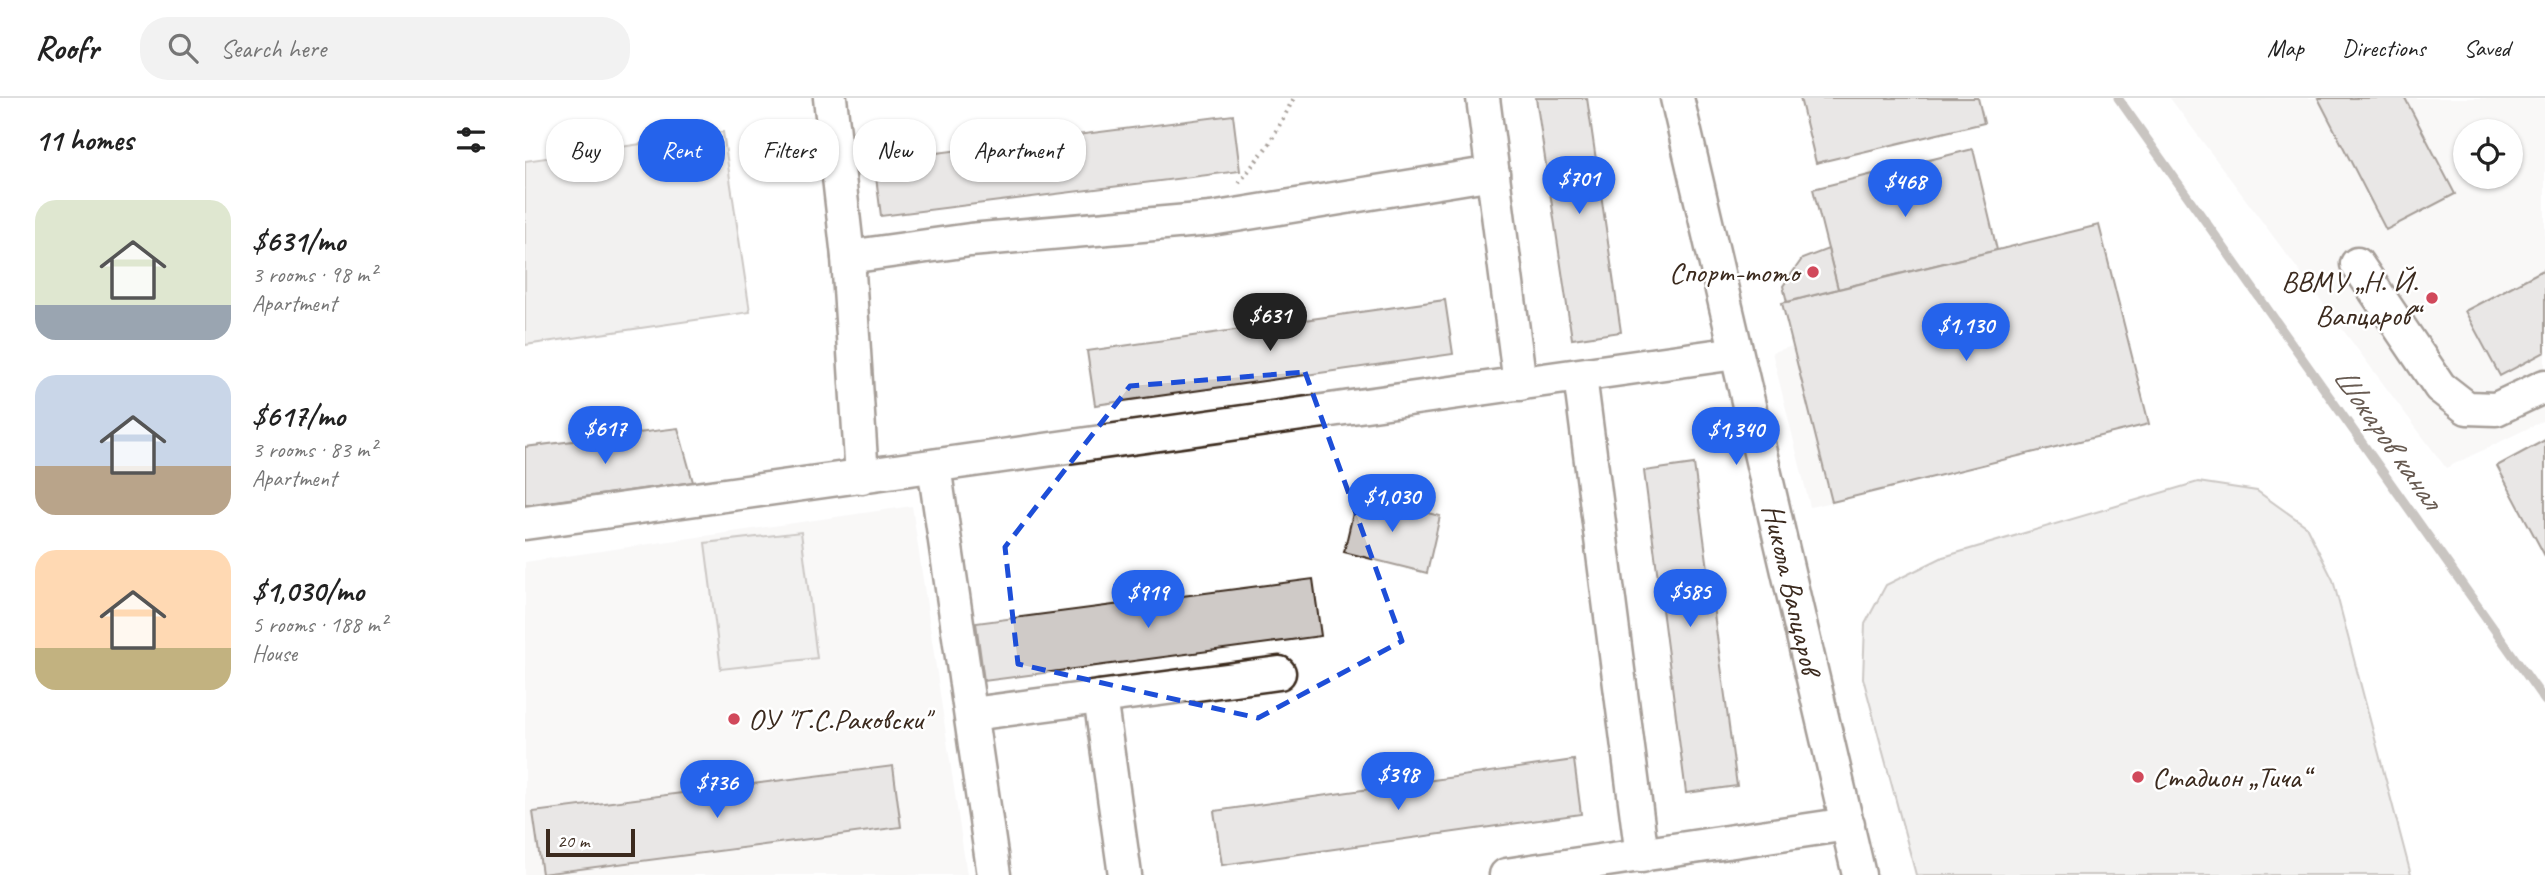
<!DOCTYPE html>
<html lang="en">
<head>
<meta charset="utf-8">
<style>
	:root { --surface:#fff; --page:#f2f2f2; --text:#222; --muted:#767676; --line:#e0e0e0; --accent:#2563eb }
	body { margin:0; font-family:Caveat,sans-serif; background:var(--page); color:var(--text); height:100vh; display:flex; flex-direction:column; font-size:26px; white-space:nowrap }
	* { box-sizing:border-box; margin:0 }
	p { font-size:23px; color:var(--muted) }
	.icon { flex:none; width:38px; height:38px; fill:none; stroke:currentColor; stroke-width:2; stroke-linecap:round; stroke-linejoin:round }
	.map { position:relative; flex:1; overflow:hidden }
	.drawer { display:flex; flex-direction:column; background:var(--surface); width:525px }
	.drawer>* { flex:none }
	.banner { position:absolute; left:21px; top:21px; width:665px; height:63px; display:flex; gap:14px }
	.controls { position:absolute; left:1928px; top:21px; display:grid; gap:14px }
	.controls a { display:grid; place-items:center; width:70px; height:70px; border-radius:50%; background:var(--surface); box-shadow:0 2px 5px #0004; font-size:35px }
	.scale { position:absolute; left:21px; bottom:18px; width:89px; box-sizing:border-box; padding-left:7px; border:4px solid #3b2a1e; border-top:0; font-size:19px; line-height:24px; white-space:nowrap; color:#3b2a1e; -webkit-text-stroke:5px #fff; paint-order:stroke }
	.price { position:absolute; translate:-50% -60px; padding:0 16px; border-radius:24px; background:var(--accent); color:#fff; font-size:23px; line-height:46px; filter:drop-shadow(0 2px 4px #0008) }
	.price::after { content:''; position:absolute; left:50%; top:42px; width:21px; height:16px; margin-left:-10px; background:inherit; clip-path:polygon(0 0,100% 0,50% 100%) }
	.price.on { background:#222; color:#fff }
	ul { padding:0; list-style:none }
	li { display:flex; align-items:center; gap:21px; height:175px; padding:0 35px }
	li span { display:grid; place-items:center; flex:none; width:196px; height:140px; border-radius:21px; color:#555 }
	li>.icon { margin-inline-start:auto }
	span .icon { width:84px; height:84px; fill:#fffc; stroke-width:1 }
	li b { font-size:30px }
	h2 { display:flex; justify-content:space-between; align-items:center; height:84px; padding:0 35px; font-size:30px }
	.tag { padding:0 24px; border-radius:28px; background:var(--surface); box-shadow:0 2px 5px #0004; font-size:24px; line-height:63px }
	.tag.on { background:var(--accent); color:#fff }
	header { display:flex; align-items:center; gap:42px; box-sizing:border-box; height:98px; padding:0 35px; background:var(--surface); border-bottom:2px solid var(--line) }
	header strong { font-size:33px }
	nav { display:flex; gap:38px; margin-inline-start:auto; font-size:24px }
	.search { width:490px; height:63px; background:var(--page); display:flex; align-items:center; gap:18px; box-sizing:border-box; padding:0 24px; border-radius:28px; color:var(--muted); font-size:26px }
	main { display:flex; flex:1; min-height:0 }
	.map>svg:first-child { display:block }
</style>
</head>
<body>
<header>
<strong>Roofr</strong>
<div class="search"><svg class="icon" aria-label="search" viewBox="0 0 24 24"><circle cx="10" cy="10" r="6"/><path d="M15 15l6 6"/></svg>Search here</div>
<nav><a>Map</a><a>Directions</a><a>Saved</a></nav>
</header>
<main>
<section class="drawer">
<h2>11 homes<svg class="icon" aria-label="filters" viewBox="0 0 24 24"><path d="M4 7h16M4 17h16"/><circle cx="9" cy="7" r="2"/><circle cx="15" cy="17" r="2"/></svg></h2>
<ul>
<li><span style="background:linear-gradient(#dfe7d0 75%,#9aa5b1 0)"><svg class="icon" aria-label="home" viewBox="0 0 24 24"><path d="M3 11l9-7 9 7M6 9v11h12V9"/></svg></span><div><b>$631/mo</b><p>3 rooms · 98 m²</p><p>Apartment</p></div></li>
<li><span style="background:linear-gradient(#c9d6e8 65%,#b9a48a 0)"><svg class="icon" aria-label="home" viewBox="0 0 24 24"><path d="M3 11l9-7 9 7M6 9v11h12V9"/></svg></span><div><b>$617/mo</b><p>3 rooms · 83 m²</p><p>Apartment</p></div></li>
<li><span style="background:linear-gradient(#ffd9b3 70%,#c2b280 0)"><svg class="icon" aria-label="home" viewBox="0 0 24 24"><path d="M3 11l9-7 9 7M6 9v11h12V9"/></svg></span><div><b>$1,030/mo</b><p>5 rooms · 188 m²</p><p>House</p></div></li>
</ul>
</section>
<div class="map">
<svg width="2020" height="777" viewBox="0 0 2020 777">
	<rect width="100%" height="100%" fill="#fff"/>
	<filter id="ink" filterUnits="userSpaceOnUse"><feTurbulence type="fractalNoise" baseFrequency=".0143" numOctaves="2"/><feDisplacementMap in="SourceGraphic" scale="14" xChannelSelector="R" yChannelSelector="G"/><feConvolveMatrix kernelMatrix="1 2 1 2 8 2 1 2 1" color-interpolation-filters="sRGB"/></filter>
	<g filter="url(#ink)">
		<!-- built -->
		<g fill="#f1efee" fill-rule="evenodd">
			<path d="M1645,0H2020V322L1921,370ZM1941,33H1986V79H1941Z"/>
			<path d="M1268,248L1307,404L1285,409L1247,254Z"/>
			<path d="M387,408L442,777H0V464Z"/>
		</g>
		<!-- green -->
		<g fill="#e2e0de" stroke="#8e857e" stroke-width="2">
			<path d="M198,34L225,214L0,247V63Z"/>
			<path d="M1673,384L1732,393L1781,428L1808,482L1886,777H1391L1338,580L1340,526L1361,487L1418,459Z"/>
			<path d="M276,434L292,560L196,571L180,445Z"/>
		</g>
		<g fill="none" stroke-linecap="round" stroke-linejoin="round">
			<!-- stream -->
			<path stroke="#887e77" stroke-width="9" d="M1593,0L2020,603"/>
		</g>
		<!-- building -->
		<g fill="#cfcac7" stroke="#3b2a1e" stroke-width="2">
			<path d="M1011,0H1062L1096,234L1047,241Z"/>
			<path d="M1275,0H1453L1459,25L1291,65Z"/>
			<path d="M1793,0H1880L1930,96L1861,132Z"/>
			<path d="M708,17L715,73L356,118L349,63Z"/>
			<path d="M1448,51L1472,152L1313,191L1288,91Z"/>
			<path d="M1574,127L1624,326L1307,404L1257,205Z"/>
			<path d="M1303,151L1313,191L1262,204L1258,188L1277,161Z"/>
			<path d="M2020,171V254L1975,278L1940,213Z"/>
			<path d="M920,202L928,256L570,307L562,253Z"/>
			<path d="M153,330L168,384L0,407V349Z"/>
			<path d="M2020,342V458L1972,368Z"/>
			<path d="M1169,366L1212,688L1161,695L1119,373Z"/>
			<path d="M832,398L915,418L902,475L819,454Z"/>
			<path d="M788,481L796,538L459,583L451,525Z"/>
			<path d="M1049,662L1056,716L697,767L689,713Z"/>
			<path d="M368,668L376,729L17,776L8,714Z"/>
		</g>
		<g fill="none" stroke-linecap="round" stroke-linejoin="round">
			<defs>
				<g id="minor">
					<path d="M305,0L323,159L337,379"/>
					<path d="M958,0L995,286"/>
					<path id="s1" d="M1152,0L1334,777"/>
					<path d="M323,159L445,142L686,121L968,75"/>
					<path d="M1832,166L1915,289L1942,310L1971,311L2020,288"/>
					<path d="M1055,278L1117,758"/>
					<path d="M409,368L469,777"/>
					<path d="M0,425L1211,255"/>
					<path d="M575,599L600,777"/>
					<path d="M447,616L754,575"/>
					<path d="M981,777L1323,726"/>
				</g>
			</defs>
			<!-- minor casing -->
			<use href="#minor" stroke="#3b2a1e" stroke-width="37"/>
			<!-- path -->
			<path stroke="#3b2a1e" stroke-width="4.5" stroke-dasharray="2 5" stroke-linecap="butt" d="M714,85L744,46L769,0"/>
			<!-- minor -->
			<use href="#minor" stroke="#fff" stroke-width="32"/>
		</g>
	</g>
	<!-- marked area -->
	<path d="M0 0H2020V777H0ZM780,274L877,543L733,620L493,566L480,449L605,288Z" fill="#fff" fill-opacity=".55" fill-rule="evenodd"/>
	<path fill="none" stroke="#1d4ed8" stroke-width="5" stroke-dasharray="14 9" stroke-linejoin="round" d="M780,274L877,543L733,620L493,566L480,449L605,288Z"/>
	<!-- markers -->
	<g fill="#d1495b" stroke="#fff" stroke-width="2.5">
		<circle cx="1288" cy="174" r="7"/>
		<circle cx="1907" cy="200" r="7"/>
		<circle cx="209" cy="621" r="7"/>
		<circle cx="1613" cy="679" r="7"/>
	</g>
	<g text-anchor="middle" stroke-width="5" stroke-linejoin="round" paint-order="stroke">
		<!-- poi labels -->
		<g font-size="30" fill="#3b2a1e" stroke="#fff" text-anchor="end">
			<text x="1274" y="184">Спорт-тото</text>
			<text x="1893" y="193">ВВМУ „Н. Й.<tspan x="1893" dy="34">Вапцаров“</tspan></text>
			<text x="223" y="631" text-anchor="start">ОУ "Г.С.Раковски"</text>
			<text x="1627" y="689" text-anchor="start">Стадион „Тича“</text>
		</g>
		<!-- street labels -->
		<g font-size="30" fill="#3b2a1e" stroke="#fff">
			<text dy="10" stroke="none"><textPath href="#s1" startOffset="504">Никола Вапцаров</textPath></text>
		</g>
		<!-- water labels -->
		<g font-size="32" font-style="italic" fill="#685b52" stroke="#fff">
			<text transform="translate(1863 339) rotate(55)" y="11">Шокаров канал</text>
		</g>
	</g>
</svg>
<div class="controls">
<a><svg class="icon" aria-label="locate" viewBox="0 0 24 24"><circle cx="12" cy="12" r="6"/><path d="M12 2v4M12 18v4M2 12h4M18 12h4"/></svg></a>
</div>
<div class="scale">20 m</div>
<b class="price" style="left:1054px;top:118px">$701</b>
<b class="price" style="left:1380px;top:121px">$468</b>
<b class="price on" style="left:745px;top:255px">$631</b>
<b class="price" style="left:1441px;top:265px">$1,130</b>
<b class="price" style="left:80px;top:368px">$617</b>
<b class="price" style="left:1211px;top:369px">$1,340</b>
<b class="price" style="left:867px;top:436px">$1,030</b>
<b class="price" style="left:1165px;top:531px">$585</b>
<b class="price" style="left:623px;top:532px">$919</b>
<b class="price" style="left:873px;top:714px">$398</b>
<b class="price" style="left:192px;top:722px">$736</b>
<div class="banner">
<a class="tag">Buy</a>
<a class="tag on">Rent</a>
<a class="tag">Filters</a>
<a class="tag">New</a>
<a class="tag">Apartment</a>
</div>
</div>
</main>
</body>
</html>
